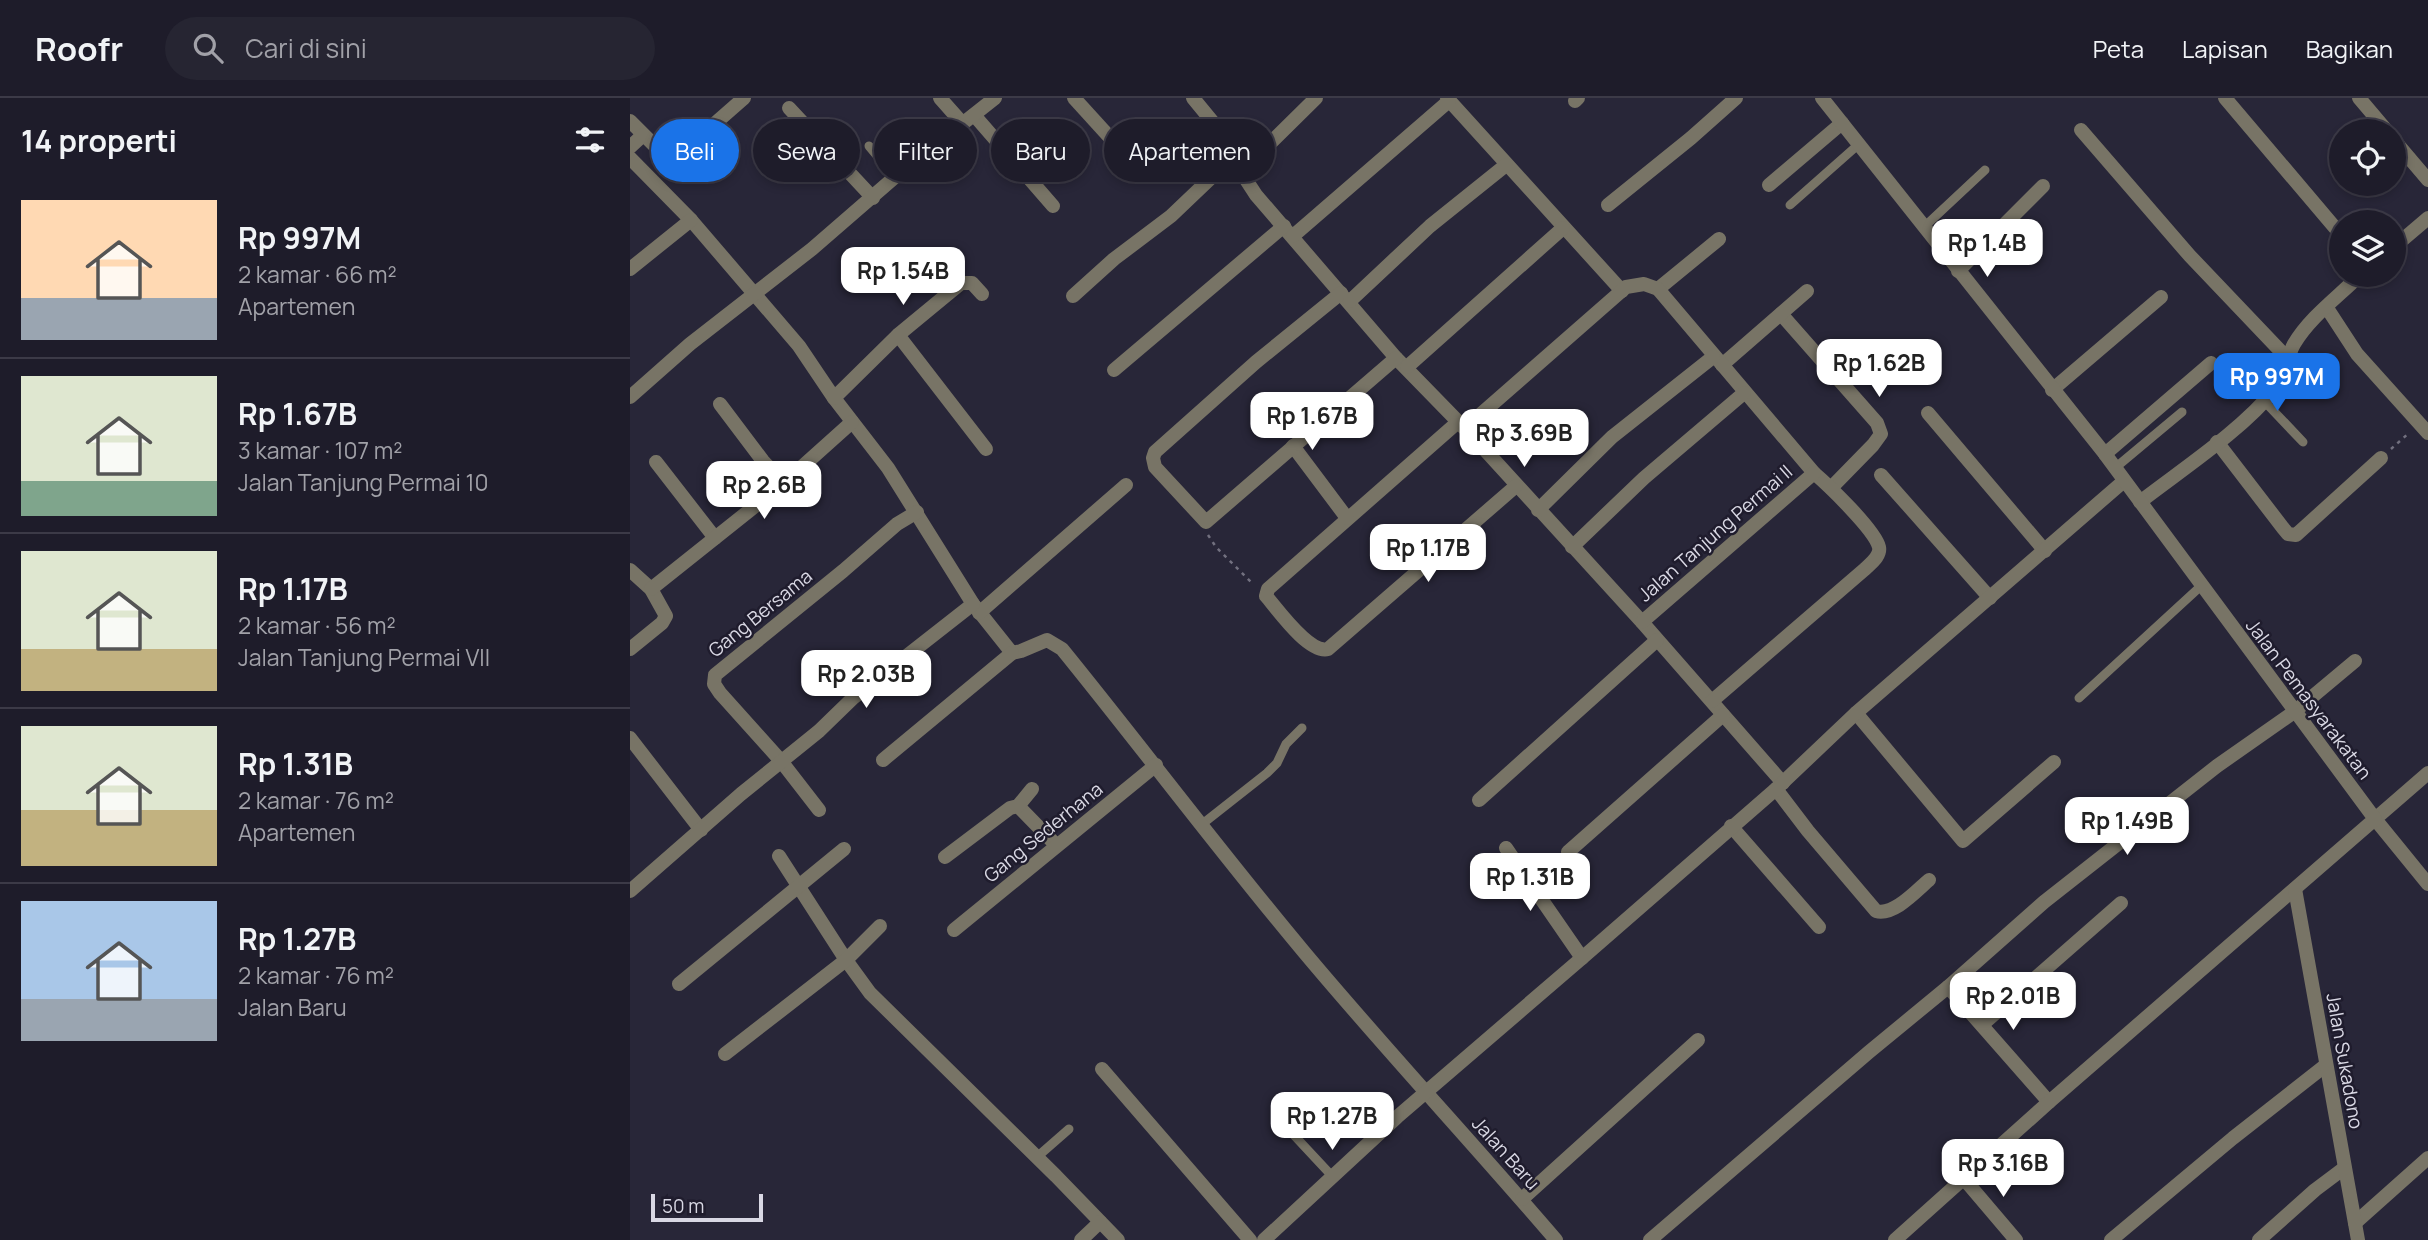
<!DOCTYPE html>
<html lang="id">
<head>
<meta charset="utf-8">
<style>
	:root { --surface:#1e1c2a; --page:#262532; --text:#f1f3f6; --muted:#a1a1a8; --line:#3c3a47; --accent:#1a73e8 }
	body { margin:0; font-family:Manrope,sans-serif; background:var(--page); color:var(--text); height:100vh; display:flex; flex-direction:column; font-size:26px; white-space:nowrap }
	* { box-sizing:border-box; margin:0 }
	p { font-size:23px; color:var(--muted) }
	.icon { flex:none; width:38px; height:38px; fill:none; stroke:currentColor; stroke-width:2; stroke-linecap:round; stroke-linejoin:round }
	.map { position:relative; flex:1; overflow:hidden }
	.sheet { display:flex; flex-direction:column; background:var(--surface); width:630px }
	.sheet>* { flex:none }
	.top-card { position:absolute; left:21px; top:21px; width:665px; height:63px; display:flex; gap:14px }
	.controls { position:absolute; left:1699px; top:21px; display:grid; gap:14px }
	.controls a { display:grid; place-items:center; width:77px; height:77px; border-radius:50%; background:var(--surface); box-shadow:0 4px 10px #0003,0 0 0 2px var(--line); font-size:35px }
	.scale { position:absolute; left:21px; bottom:18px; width:112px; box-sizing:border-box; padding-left:7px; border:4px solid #d9d8e4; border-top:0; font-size:19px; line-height:24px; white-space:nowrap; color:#d9d8e4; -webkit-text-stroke:5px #1f1c2d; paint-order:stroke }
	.price { position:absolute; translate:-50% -60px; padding:0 16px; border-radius:14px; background:#fff; color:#222; font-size:23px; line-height:46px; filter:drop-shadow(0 2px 4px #0008) }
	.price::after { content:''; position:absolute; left:50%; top:42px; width:21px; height:16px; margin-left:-10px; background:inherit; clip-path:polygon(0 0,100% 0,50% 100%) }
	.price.active { background:var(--accent); color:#fff }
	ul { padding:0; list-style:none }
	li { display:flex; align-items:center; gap:21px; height:175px; padding:0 21px }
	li+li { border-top:2px solid var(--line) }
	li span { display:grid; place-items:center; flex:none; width:196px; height:140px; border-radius:0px; color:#555 }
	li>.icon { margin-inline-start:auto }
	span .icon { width:84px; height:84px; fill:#fffc; stroke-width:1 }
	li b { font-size:30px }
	h2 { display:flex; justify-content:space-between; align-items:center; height:84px; padding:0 21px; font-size:30px }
	.pill { padding:0 24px; border-radius:32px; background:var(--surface); box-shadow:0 4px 10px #0003,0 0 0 2px var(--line); font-size:24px; line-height:63px }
	.pill.active { background:var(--accent); color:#fff }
	header { display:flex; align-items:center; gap:42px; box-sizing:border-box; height:98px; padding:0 35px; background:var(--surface); border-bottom:2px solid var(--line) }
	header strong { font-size:33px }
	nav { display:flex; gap:38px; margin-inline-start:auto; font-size:24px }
	.search { width:490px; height:63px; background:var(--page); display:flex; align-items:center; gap:18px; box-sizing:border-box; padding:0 24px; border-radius:38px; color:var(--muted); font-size:26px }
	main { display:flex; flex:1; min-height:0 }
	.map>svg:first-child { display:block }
</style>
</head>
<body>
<header>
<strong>Roofr</strong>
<div class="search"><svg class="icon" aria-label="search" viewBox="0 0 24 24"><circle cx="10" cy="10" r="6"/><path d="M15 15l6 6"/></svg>Cari di sini</div>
<nav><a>Peta</a><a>Lapisan</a><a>Bagikan</a></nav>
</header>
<main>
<section class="sheet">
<h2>14 properti<svg class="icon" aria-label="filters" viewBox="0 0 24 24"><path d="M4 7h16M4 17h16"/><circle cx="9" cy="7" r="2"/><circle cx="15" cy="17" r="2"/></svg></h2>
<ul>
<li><span style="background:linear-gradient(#ffd9b3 70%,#9aa5b1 0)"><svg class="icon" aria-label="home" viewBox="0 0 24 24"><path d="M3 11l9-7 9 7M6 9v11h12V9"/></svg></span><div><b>Rp 997M</b><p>2 kamar · 66 m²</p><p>Apartemen</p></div></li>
<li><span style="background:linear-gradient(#dfe7d0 75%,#7fa58c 0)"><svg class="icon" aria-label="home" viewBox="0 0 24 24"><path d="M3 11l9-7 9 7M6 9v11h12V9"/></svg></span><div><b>Rp 1.67B</b><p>3 kamar · 107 m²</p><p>Jalan Tanjung Permai 10</p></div></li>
<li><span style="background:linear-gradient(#dfe7d0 70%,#c2b280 0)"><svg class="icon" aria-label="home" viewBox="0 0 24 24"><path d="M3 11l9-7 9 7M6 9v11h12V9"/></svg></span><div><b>Rp 1.17B</b><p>2 kamar · 56 m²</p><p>Jalan Tanjung Permai VII</p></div></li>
<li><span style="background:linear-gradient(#dfe7d0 60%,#c2b280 0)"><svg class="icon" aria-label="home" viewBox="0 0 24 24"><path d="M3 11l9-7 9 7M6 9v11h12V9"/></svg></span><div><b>Rp 1.31B</b><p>2 kamar · 76 m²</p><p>Apartemen</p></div></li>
<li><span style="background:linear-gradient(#a9c7e8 70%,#9aa5b1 0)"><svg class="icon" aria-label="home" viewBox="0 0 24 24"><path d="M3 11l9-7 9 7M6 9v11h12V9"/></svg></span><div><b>Rp 1.27B</b><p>2 kamar · 76 m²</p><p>Jalan Baru</p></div></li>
</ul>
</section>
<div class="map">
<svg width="1798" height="1142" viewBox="0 0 1798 1142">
	<rect width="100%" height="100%" fill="#282638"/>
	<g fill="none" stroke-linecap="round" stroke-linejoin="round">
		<!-- path -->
		<g stroke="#72707f" stroke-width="2.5" stroke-dasharray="3.5 5" stroke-linecap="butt">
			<path d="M1761,351L1780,334"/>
			<path d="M578,437L586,449L623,486"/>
		</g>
		<!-- service -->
		<g stroke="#787466" stroke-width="9">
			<path d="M239,48L265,79"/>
			<path d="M1160,107L1229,46"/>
			<path d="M1294,129L1355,72"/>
			<path d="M1634,303L1673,344"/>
			<path d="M1485,370L1552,314"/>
			<path d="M1449,600L1571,488"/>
			<path d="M571,727L637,675L647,665L656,646L672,630"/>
			<path d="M647,1019L702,1078"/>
			<path d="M407,1059L439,1031"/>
		</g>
		<!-- minor -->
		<g stroke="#787466" stroke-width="14">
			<path d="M310,0L333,26"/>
			<path d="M444,0L484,44"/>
			<path d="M563,0L618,67"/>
			<path d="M817,0L992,193"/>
			<path d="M1595,0L1712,138"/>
			<path d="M1729,0L1757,33"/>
			<path d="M945,3L948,0"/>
			<path d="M159,10L243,100"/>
			<path d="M344,17L423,108"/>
			<path d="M0,23L41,64L114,0"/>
			<path d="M1451,32L1560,158L1659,262"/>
			<path d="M1764,42L1798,82"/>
			<path d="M0,49L13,37"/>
			<path d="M0,60L61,122L169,248L204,300L258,370L343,506L382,555L391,553L417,542L432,551C514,652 591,755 674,854C756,952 843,1045 926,1142"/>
			<path d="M611,74L626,97L766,260L845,341L1012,524L1153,685"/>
			<path d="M1139,87L1212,25"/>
			<path d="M978,107L1061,40L1106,0"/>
			<path d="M663,138L819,3"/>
			<path d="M1764,149L1798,120"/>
			<path d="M0,171L61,122"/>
			<path d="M1328,173L1413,88"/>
			<path d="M1028,191L1089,141"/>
			<path d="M711,195L626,264L525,354L523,360L525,369L576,424L766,260"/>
			<path d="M443,198L484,161L541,118L584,77L594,73L611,74L686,0"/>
			<path d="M720,203L800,128L876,67"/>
			<path d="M1697,210L1727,256L1798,335"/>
			<path d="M1151,216L1247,325L1251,336L1243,347L1201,390"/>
			<path d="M268,237L356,351"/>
			<path d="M1092,267L1177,193"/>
			<path d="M777,269L933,130"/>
			<path d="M484,272L654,128"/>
			<path d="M1422,292L1531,199"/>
			<path d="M0,299L60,246L182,151L265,79L365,0"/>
			<path d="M204,300L268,237L331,185H342L352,196"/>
			<path d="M90,306L133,363L154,385"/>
			<path d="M1298,315L1415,453"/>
			<path d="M828,324L638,491L636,498C648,512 679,556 698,551L886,388"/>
			<path d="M835,330L996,189L1014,186L1028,191L1184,375C1198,387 1245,432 1249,449C1251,458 1241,465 1235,471L1082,603"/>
			<path d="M1587,344L1653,430L1658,436L1666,437L1751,360"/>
			<path d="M663,348L717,420"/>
			<path d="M1475,356L1581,265"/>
			<path d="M26,364L85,440"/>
			<path d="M1251,377L1360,500"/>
			<path d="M1510,404C1554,370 1611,333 1646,290C1657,277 1656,260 1664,246C1680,219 1708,199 1730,177"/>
			<path d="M908,412L982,339L1083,259"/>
			<path d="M942,449L1014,380L1114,295"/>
			<path d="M0,472L21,491L36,518L32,525L0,551"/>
			<path d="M21,491L154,385L222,324"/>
			<path d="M349,515L496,387"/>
			<path d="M1012,524L1184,375"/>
			<path d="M1226,615L1333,743L1424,664"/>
			<path d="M0,640L71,732"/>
			<path d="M253,662L382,555"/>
			<path d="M1798,675L1745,721L1798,786"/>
			<path d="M1146,691L1178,733L1246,813C1264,818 1286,793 1299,782"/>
			<path d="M849,702L1027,542"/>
			<path d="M388,708L426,747"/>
			<path d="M189,712L151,663L90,595L84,586L85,577L213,473L267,426L287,414"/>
			<path d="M1101,728L1189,829"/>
			<path d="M876,750L952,860"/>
			<path d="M938,754L1093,617"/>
			<path d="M149,758L216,862L240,895L426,1078L488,1142"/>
			<path d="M315,759L380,710L388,708L402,691"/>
			<path d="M0,793L111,696L189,633L223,600L343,506"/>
			<path d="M324,832L526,667"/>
			<path d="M49,886L214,751"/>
			<path d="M1318,889L1419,1004"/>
			<path d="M1353,926L1491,805"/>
			<path d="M95,956L216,862L250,828"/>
			<path d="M472,971L620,1142"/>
			<path d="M1335,1082L1386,1142"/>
			<path d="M892,1101L1068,942"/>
			<path d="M1725,1125L1798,1060"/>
			<path d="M451,1142L470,1124"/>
			<path d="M634,1142L767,1019L952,860L1146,691L1226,615L1494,383"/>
			<path d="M1020,1142L1239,954L1318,889L1414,804L1587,668L1664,614L1725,563"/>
			<path d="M1481,1142L1603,1040L1696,967"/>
			<path d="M1629,1142L1685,1092L1713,1071"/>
		</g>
		<!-- tertiary -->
		<g stroke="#787466" stroke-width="14">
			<path d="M1192,0L1475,356L1745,721L1419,1004L1265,1142"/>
			<path d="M1665,791L1728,1142"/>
		</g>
	</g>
	<g text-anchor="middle" stroke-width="5" stroke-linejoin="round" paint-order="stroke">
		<!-- street labels -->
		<g font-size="19" fill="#d9d8e4" stroke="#1f1c2d">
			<text transform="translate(1085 435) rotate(-41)" y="7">Jalan Tanjung Permai II</text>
			<text transform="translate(130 515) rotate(-39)" y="7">Gang Bersama</text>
			<text transform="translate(1679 601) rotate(53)" y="7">Jalan Pemasyarakatan</text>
			<text transform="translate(413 734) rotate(-39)" y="7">Gang Sederhana</text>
			<text transform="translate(1715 963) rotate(80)" y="7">Jalan Sukadono</text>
			<text transform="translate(876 1055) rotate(48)" y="7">Jalan Baru</text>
		</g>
	</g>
</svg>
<div class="controls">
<a><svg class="icon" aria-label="locate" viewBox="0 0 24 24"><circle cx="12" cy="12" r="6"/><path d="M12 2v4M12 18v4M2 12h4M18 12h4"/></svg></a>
<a><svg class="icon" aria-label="layers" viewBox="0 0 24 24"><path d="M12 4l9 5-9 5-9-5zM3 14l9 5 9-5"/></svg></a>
</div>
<div class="scale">50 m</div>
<b class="price" style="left:1357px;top:181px">Rp 1.4B</b>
<b class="price" style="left:273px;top:209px">Rp 1.54B</b>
<b class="price" style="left:1249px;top:301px">Rp 1.62B</b>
<b class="price active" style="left:1647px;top:315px">Rp 997M</b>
<b class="price" style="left:682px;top:354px">Rp 1.67B</b>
<b class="price" style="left:894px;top:371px">Rp 3.69B</b>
<b class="price" style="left:134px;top:423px">Rp 2.6B</b>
<b class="price" style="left:798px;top:486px">Rp 1.17B</b>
<b class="price" style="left:236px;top:612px">Rp 2.03B</b>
<b class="price" style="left:1497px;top:759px">Rp 1.49B</b>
<b class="price" style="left:900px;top:815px">Rp 1.31B</b>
<b class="price" style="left:1383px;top:934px">Rp 2.01B</b>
<b class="price" style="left:702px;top:1054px">Rp 1.27B</b>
<b class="price" style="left:1373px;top:1101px">Rp 3.16B</b>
<div class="top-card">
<a class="pill active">Beli</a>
<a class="pill">Sewa</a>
<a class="pill">Filter</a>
<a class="pill">Baru</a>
<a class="pill">Apartemen</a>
</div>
</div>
</main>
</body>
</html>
